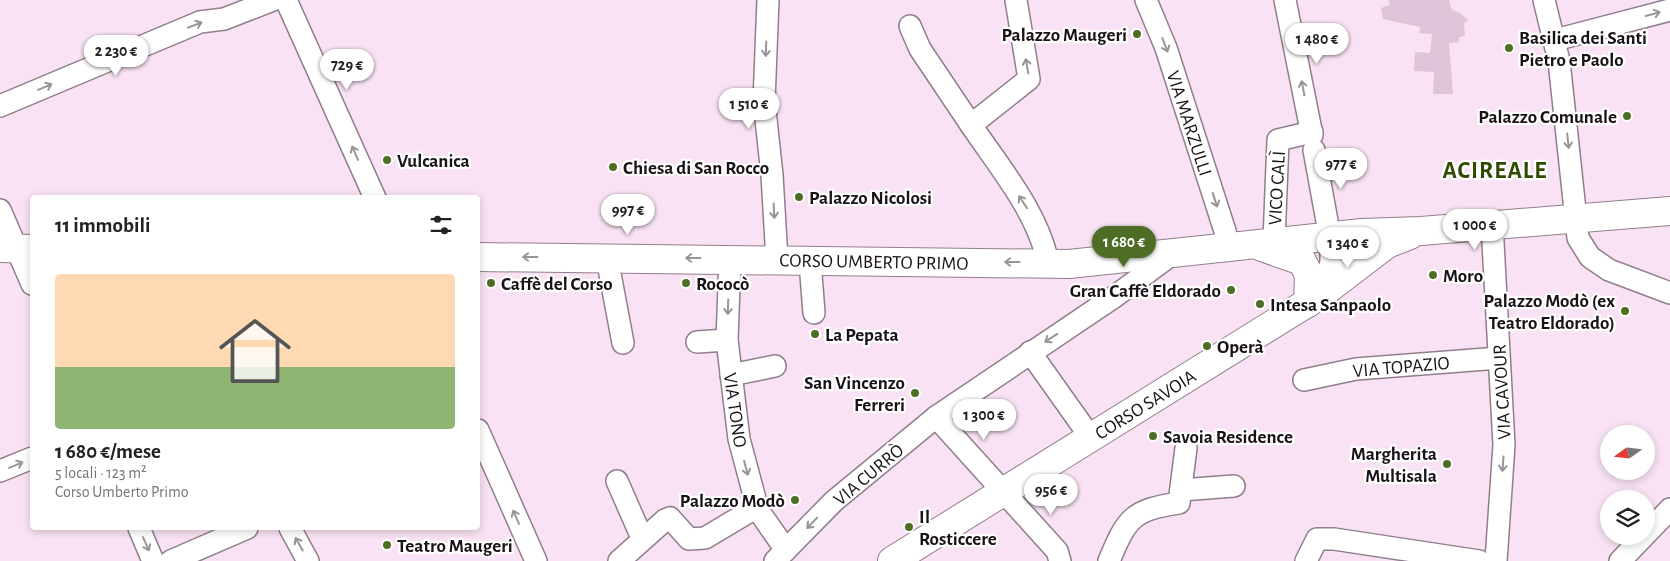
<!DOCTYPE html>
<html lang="it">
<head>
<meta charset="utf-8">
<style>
	:root { --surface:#fff; --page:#f6f6f6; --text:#222; --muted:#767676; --accent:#4d6e24 }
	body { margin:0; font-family:"Alegreya Sans",sans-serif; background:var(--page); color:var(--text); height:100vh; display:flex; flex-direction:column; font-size:19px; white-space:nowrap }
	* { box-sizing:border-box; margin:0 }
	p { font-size:16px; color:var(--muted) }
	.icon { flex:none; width:28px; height:28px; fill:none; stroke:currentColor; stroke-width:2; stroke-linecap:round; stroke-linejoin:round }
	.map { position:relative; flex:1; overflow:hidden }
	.details { position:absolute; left:30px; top:195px; width:450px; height:335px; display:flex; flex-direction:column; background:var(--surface); border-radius:5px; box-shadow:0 2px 8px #0003 }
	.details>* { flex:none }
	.needle { width:32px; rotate:255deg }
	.controls { position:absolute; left:1600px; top:425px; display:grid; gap:10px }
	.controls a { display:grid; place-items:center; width:55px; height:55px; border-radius:50%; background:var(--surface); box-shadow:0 2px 8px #0003; font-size:25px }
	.price { position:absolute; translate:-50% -42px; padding:0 11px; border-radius:18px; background:#fff; color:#222; font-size:16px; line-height:32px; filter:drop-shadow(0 1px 2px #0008) }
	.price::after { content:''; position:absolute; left:50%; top:30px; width:15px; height:11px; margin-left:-8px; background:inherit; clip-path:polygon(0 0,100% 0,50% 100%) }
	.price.on { background:var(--accent); color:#fff }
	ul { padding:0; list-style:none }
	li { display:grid; align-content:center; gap:10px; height:265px; padding:0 25px }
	li span { display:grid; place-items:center; height:155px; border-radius:5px; color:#555 }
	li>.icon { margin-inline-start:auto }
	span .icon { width:90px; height:90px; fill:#fffc; stroke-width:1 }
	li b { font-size:21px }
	h2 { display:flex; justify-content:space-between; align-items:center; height:60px; padding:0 25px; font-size:21px }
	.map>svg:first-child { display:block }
</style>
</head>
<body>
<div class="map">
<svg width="1670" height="561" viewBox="0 0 1670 561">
	<rect width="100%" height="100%" fill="#f8e2f3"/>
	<!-- green -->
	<path fill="#dfc3d9" d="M1389,0H1449L1452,10L1460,13L1468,20L1464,23L1465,36L1459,37V42L1449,43L1453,94H1433L1434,72L1414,71L1415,52L1430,53L1432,34L1419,33L1420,27L1383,19L1381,8L1390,5Z"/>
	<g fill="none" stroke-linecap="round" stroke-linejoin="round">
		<defs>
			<g id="street">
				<path d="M286,0L375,198"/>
				<path d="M768,0L764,101L772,175L777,260"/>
				<path d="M1016,0L1029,79L971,125C1000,168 1037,211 1048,262"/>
				<path d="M1146,0L1166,48L1225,231L1228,247"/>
				<path d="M1285,0L1312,135"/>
				<path d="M1544,0L1559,61L1578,238L1590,257L1609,270L1670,293"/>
				<path d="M910,26L920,49L971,125"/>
				<path d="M1555,40L1670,10"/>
				<path d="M0,106L200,22L224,19L273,0"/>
				<path d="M1314,150L1331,243V263L1320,295"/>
				<path d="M0,210L32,284"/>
				<path d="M1492,224L1504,445L1496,561"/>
				<path d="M1274,241L1278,140L1312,132"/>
				<path d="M607,258L623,343"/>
				<path d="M730,259L727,340L739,439L758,510L786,550"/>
				<path d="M810,262L814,313"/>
				<path d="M697,342L727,340"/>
				<path d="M1030,352L1091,438"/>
				<path d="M731,375L775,366"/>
				<path d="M1304,380L1356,369L1499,358"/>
				<path d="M936,417L1057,551L1060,561"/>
				<path d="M478,430L536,561"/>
				<path d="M0,471L32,458"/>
				<path d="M617,481L642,538"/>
				<path d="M1181,490L1234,486"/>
				<path d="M139,528L153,561"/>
				<path d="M290,528L308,561"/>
				<path d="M1646,534L1670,509"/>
				<path d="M171,561L247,528"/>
				<path d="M619,561L665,520L670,518L689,539L705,538L757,507"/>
				<path d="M775,561L834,501L936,417L1114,297L1175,252"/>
				<path d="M1109,561C1127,518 1132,510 1179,503L1186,448"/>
				<path d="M1306,561L1317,539H1334L1479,561"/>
				<path d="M1620,561L1644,536"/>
			</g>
			<g id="secondary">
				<path d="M1262,247L1302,261L1309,275L1308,303"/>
				<path d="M0,248L32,249"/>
				<path d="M478,257L1069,264L1362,233L1421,231L1670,211"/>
				<path d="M892,561L1320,295L1387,244L1410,235"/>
			</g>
		</defs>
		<!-- street casing -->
		<use href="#street" stroke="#917e8d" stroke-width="24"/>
		<!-- secondary casing -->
		<use href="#secondary" stroke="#917e8d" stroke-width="30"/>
		<!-- street -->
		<use href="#street" stroke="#fff" stroke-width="21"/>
		<!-- secondary -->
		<use href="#secondary" stroke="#fff" stroke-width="28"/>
	</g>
	<!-- one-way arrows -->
	<defs><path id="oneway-shaft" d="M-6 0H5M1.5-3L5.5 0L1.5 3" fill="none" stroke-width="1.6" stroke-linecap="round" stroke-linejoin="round" transform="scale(1.25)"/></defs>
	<g stroke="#989497">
		<use href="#oneway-shaft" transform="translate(1653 14) rotate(-15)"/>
		<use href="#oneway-shaft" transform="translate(195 25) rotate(-21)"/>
		<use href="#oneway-shaft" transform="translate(1165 45) rotate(69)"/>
		<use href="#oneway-shaft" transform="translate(766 49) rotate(92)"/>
		<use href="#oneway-shaft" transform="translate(1027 66) rotate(-100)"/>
		<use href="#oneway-shaft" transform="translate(45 87) rotate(-23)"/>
		<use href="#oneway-shaft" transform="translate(1303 88) rotate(-101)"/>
		<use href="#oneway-shaft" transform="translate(1568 141) rotate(84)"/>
		<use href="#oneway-shaft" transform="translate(355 153) rotate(-114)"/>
		<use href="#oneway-shaft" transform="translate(1215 200) rotate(72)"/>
		<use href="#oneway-shaft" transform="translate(1023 202) rotate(-124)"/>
		<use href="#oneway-shaft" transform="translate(774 211) rotate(87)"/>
		<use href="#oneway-shaft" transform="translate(530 257) rotate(-180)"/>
		<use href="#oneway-shaft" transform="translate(693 258) rotate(-180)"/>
		<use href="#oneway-shaft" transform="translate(1012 262) rotate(180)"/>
		<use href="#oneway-shaft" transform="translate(728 307) rotate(92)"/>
		<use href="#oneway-shaft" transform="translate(1051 338) rotate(147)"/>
		<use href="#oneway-shaft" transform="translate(1503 464) rotate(94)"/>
		<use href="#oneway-shaft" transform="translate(16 465) rotate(-23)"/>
		<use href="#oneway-shaft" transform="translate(746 468) rotate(75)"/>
		<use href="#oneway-shaft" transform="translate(516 517) rotate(-114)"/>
		<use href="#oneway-shaft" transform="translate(812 523) rotate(134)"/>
		<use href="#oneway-shaft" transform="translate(146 544) rotate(66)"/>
		<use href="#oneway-shaft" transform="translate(299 544) rotate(-120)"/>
	</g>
	<!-- markers -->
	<g fill="#4d6e24" stroke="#fff" stroke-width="2">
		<circle cx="1137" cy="34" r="5"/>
		<circle cx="1509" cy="48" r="5"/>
		<circle cx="1627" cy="116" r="5"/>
		<circle cx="387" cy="160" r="5"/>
		<circle cx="613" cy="167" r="5"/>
		<circle cx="799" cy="197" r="5"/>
		<circle cx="1433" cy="275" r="5"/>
		<circle cx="491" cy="283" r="5"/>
		<circle cx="686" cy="283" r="5"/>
		<circle cx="1231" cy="290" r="5"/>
		<circle cx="1260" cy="304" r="5"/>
		<circle cx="1625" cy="311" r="5"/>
		<circle cx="815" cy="334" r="5"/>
		<circle cx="1207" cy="346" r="5"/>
		<circle cx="915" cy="393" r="5"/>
		<circle cx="1153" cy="436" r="5"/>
		<circle cx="1447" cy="464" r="5"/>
		<circle cx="795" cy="500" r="5"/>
		<circle cx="909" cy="527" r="5"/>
		<circle cx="387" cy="545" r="5"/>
	</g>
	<g text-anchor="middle" stroke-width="4.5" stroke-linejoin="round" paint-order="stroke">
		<!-- poi labels -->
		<g font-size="19" font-weight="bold" fill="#191218" stroke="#fff" text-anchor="start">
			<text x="1127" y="41" text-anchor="end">Palazzo Maugeri</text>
			<text x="1519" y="44">Basilica dei Santi<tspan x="1519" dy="22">Pietro e Paolo</tspan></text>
			<text x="1617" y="123" text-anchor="end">Palazzo Comunale</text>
			<text x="397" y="167">Vulcanica</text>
			<text x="623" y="174">Chiesa di San Rocco</text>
			<text x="809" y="204">Palazzo Nicolosi</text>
			<text x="1443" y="282">Moro</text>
			<text x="501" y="290">Caffè del Corso</text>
			<text x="696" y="290">Rococò</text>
			<text x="1221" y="297" text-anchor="end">Gran Caffè Eldorado</text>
			<text x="1615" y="307" text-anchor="end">Palazzo Modò (ex<tspan x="1615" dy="22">Teatro Eldorado)</tspan></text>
			<text x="1270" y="311">Intesa Sanpaolo</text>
			<text x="825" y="341">La Pepata</text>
			<text x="1217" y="353">Operà</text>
			<text x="905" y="389" text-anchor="end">San Vincenzo<tspan x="905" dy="22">Ferreri</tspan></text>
			<text x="1163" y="443">Savoia Residence</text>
			<text x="1437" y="460" text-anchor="end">Margherita<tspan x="1437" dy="22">Multisala</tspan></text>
			<text x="785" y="507" text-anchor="end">Palazzo Modò</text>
			<text x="919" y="523">Il<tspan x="919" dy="22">Rosticcere</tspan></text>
			<text x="397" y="552">Teatro Maugeri</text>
		</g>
		<!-- street labels -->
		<g font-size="19" fill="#191218" stroke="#fff">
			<text transform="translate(1190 123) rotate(72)" y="7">VIA MARZULLI</text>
			<text transform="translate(1276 188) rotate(-87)" y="7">VICO CALÌ</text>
			<text transform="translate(874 261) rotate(1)" y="7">CORSO UMBERTO PRIMO</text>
			<text transform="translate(1401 366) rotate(-5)" y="7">VIA TOPAZIO</text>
			<text transform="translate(1501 392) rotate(-93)" y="7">VIA CAVOUR</text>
			<text transform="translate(1145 404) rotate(-32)" y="7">CORSO SAVOIA</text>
			<text transform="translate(736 410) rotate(82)" y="7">VIA TONO</text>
			<text transform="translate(868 474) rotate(-40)" y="7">VIA CURRÒ</text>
		</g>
		<!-- district labels -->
		<g font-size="24" font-weight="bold" letter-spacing="1" fill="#2f4b01" stroke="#fff">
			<text x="1495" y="178">ACIREALE</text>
		</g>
	</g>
</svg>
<div class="controls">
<a><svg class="needle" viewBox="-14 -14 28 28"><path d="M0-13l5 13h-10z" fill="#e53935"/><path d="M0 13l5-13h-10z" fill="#767676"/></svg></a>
<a><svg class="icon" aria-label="layers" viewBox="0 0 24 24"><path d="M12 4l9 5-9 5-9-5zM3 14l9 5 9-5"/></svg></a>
</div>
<b class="price" style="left:1317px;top:65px">1 480 €</b>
<b class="price" style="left:116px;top:77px">2 230 €</b>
<b class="price" style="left:347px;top:91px">729 €</b>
<b class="price" style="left:749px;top:130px">1 510 €</b>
<b class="price" style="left:1341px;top:190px">977 €</b>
<b class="price" style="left:628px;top:236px">997 €</b>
<b class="price" style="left:1475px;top:251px">1 000 €</b>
<b class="price on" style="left:1124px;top:268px">1 680 €</b>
<b class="price" style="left:1348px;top:269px">1 340 €</b>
<b class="price" style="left:984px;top:441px">1 300 €</b>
<b class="price" style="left:1051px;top:516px">956 €</b>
<section class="details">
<h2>11 immobili<svg class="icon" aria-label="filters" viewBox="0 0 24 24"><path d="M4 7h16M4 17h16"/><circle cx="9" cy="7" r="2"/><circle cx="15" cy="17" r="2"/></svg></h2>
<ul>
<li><span style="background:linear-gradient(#ffd9b3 60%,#8fb573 0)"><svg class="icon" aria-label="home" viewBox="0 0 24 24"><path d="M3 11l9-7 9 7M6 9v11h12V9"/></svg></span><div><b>1 680 €/mese</b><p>5 locali · 123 m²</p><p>Corso Umberto Primo</p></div></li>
</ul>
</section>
</div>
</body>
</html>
